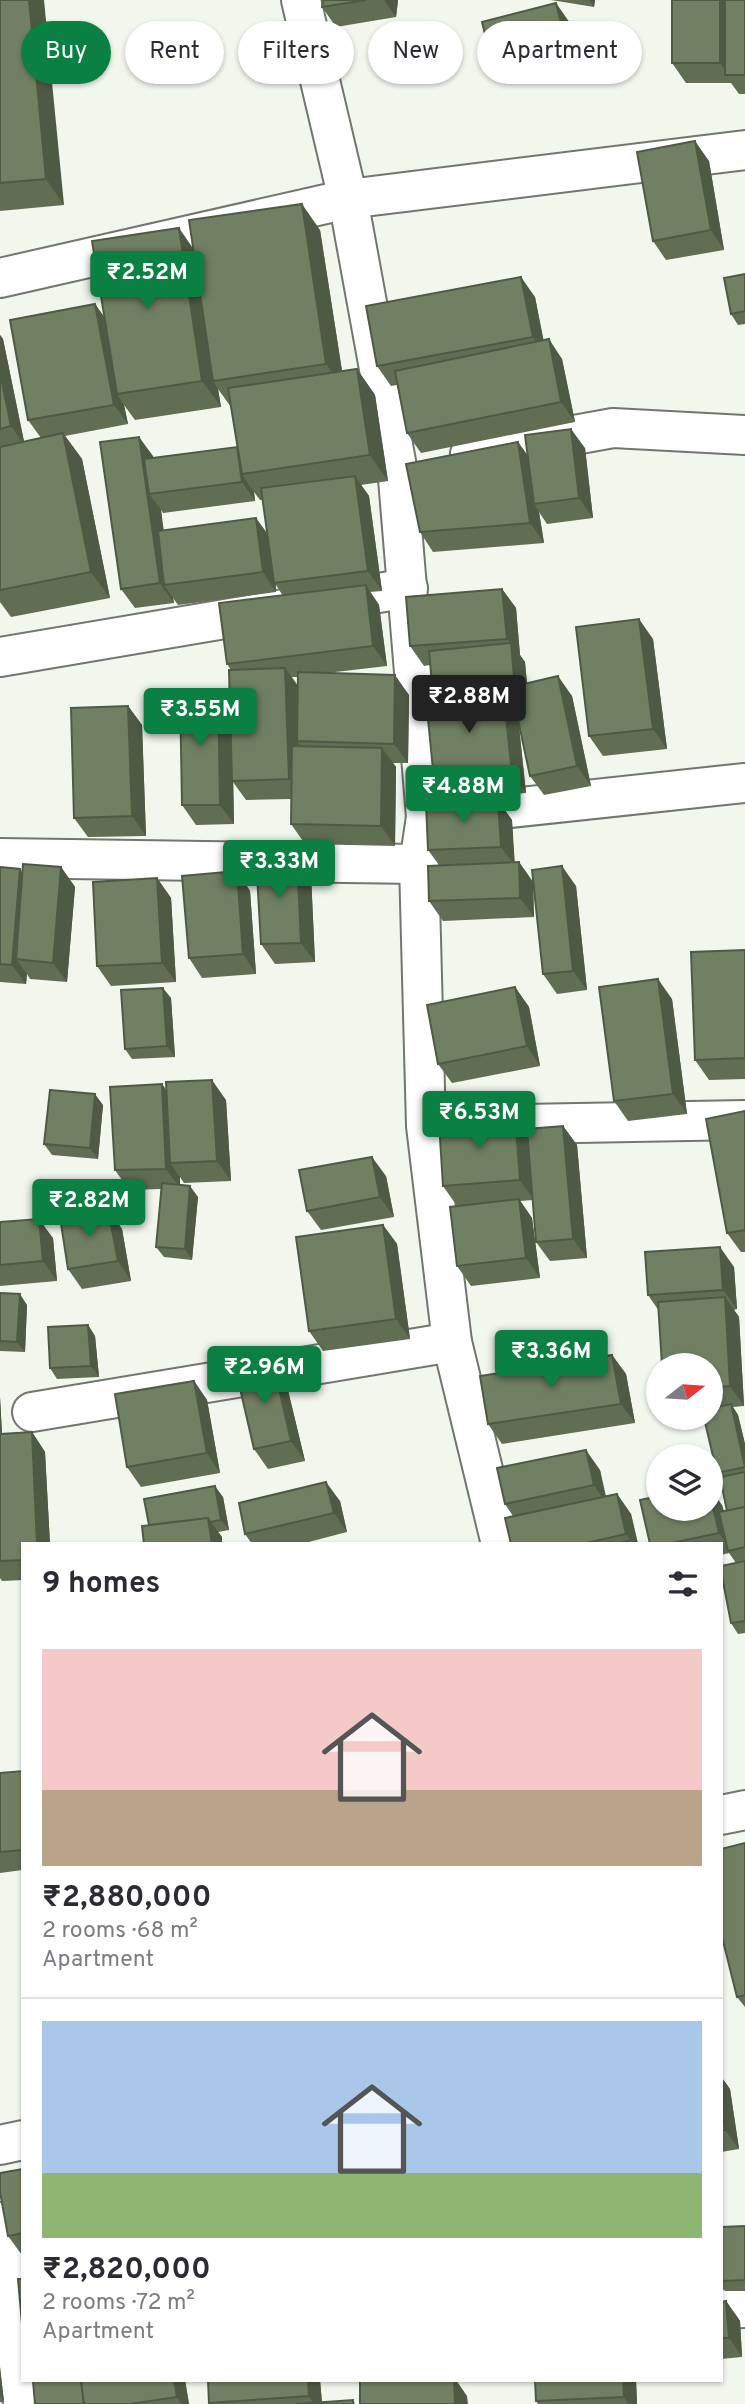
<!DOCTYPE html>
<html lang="en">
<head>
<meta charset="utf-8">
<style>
	:root { --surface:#fff; --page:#f2f2f3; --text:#2b2b33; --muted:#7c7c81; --line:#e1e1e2; --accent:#0b8043 }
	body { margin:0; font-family:Overpass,sans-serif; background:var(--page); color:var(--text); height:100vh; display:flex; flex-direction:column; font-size:26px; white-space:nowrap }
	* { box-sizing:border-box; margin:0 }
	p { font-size:23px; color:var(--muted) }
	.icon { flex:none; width:38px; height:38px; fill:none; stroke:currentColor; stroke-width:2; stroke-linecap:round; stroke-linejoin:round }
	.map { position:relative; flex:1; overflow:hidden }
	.drawer { position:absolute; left:21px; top:1542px; width:702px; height:840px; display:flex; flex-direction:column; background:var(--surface); border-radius:0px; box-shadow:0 2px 5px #0004 }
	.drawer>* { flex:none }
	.banner { position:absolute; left:21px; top:21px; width:704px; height:63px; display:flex; gap:14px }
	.needle { width:46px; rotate:73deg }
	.controls { position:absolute; left:646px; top:1353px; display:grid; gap:14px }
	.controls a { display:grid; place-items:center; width:77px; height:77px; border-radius:50%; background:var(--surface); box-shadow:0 2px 5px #0004; font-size:35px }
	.price { position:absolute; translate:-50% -60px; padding:0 16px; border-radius:7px; background:var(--accent); color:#fff; font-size:23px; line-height:46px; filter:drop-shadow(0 2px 4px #0008) }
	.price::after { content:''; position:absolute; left:50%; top:42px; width:21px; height:16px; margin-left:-10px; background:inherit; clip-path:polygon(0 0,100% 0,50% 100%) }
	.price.current { background:#222; color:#fff }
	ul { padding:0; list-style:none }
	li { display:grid; align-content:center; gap:14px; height:371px; padding:0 21px }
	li+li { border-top:2px solid var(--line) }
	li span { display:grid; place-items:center; height:217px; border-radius:0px; color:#555 }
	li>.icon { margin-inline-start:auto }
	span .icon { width:126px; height:126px; fill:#fffc; stroke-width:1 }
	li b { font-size:30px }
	h2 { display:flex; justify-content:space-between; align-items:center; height:84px; padding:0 21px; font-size:30px }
	.pill { padding:0 24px; border-radius:32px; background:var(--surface); box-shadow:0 2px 5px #0004; font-size:24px; line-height:63px }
	.pill.current { background:var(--accent); color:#fff }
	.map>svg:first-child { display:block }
</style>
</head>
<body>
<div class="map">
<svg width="745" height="2404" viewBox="0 0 745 2404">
	<rect width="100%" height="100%" fill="#f2f7ee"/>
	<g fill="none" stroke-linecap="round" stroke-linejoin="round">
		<defs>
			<g id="minor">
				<path d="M301,0L348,199L397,467L426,817L745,783"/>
				<path d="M0,278L348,199L745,150"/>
				<path d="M470,454L613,428L745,435"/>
				<path d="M0,657L408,588"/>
				<path d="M426,817L419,864L426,1126L452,1342L501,1544"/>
				<path d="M0,858L419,864"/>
				<path d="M470,1125L745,1120"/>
				<path d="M32,1412L452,1342"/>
				<path d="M721,1815L745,1810"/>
				<path d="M0,2145L23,2140"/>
				<path d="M0,2222L23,2404"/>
				<path d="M721,2309L745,2308"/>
			</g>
		</defs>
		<!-- minor casing -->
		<use href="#minor" stroke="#72766e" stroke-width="42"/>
		<!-- minor -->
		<use href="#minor" stroke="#fff" stroke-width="38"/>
	</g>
	<!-- wall -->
	<g fill="#616e54" fill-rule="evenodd">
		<path d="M0,0L64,205L0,211Z"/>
		<path d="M323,0H398L396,17L336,27L322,7Z"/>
		<path d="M551,0H595L594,7Z"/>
		<path d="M745,0V94H739L731,83H686L672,63Z"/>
		<path d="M570,23L580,63L506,81L492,62Z"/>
		<path d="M709,161L724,250L666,260L653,241Z"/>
		<path d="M320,230L342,371L357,369L375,395L388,481L361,485L369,496L382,591L370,592L379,605L387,666L327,673L409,695L408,763H393L396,767L395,846L305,844L291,824V799L246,800L233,782L234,824L196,825L182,805L218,690L230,707L231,670L227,664L283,596L276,585V592L178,605L173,598L174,603L135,608L121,589L139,437L153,458L238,448L231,407L218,389L221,407L135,420L124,405L128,424L65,436L82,459L110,598L11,617L0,602V335L3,339L24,442L41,438L28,420L95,304L105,318L193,247ZM254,492L260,500H263L268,534L163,530L161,510L163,513L255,501ZM292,677H298V686Z"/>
		<path d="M745,274V324L738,325L731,314Z"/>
		<path d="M535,297L543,340L562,359L575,422L421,453L407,433L397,385L391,386L377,366Z"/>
		<path d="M585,448L593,518L547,524L539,512L544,543L433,552L420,532L527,455Z"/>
		<path d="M502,589L516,608L520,655L525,662L527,683L572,696L591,786L544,795L530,776L518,716L526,793L448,800L434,780L440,696L432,684L430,665L424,666L410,646ZM509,698H514L516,708Z"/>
		<path d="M653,639L667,749L603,756L589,736Z"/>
		<path d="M128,706L142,725L146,836L88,837L74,818Z"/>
		<path d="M498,801L512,820L514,863L519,862L533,882L534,917L443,921L429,901L439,865L428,850Z"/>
		<path d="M297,855L311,875L315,962L275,964L261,944Z"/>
		<path d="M0,867L23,872L61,867L75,887L67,982L30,979L27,974L26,984L0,982Z"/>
		<path d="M237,871L250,891L256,974L202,978L189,958Z"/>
		<path d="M157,878L171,898L176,982L111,986L97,966Z"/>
		<path d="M576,886L587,990L557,994L543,974Z"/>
		<path d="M745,950V1079L709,1080L695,1060Z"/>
		<path d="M515,987L529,1007L540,1066L452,1083L438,1064Z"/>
		<path d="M171,998L175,1057L132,1059L125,1049Z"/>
		<path d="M672,999L687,1114L628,1121L614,1101Z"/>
		<path d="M162,1084L166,1090L226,1100L231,1181L184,1183L180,1177V1185L198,1197L192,1260L164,1257L156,1247L161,1189L129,1190L115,1170Z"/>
		<path d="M103,1105L98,1159L52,1155L44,1144Z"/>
		<path d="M745,1111V1252H741L727,1233Z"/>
		<path d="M515,1116L527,1133L563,1126L577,1145L587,1258L550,1261L536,1242L533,1200L520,1201L532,1218L540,1278L471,1286L457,1266L473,1204L457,1206L443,1186Z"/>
		<path d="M386,1176L394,1217L321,1230L307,1211Z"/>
		<path d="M108,1209L122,1229L131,1281L82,1289L68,1269Z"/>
		<path d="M0,1222L53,1238L57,1281L0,1286Z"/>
		<path d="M383,1225L397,1244L410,1339L323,1351L309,1331Z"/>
		<path d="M734,1267L737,1309L734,1310L739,1317L744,1406L733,1407L738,1415L745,1444V1633L738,1634L731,1623L736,1563L729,1553L721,1555V1544H650L722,1505L724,1511H727L720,1477L717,1473V1408H710V1365L659,1311L648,1295Z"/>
		<path d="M0,1293L27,1305L25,1352L0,1351Z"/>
		<path d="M88,1325L95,1336L99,1377L57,1379L50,1368Z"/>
		<path d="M612,1355L626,1374L635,1423L502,1444L488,1424Z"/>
		<path d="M273,1362L286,1382L305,1461L268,1469L254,1449Z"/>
		<path d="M194,1381L207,1400L220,1473L141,1487L127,1467Z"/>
		<path d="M0,1397L2,1434L32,1432L45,1452L50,1544H23V1580L2,1581L0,1578Z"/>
		<path d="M600,1470L606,1496L617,1494L631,1514L638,1544H511L513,1516L505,1504Z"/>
		<path d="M223,1497L229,1530L218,1532L222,1537L149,1525Z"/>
		<path d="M340,1501L347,1532L301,1544H252L245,1534Z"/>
		<path d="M23,1771V1870L0,1873V1773Z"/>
		<path d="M745,1843V2007L737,1997Z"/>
		<path d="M721,2070L722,2078L730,2089L739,2149L721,2152Z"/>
		<path d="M23,2169V2255H22L8,2236Z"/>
		<path d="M745,2226V2291H725L721,2285V2227Z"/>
		<path d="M726,2301L740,2321L742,2357L721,2359V2302Z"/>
		<path d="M0,2367L4,2402H0Z"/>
		<path d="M38,2380H185L189,2404H35Z"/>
		<path d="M208,2380H320L322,2402L353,2400L355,2404H210Z"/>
		<path d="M535,2380H636L637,2404H538L536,2401Z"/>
	</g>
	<!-- shaded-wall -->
	<g fill="#4f5a45">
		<path d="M29,0H44L64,205L46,179Z"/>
		<path d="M384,0H398L396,17Z"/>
		<path d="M589,0H595L594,7Z"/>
		<path d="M720,0H733L728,75L720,63Z"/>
		<path d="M556,3L570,23L580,63L566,44Z"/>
		<path d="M695,141L709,161L724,250L711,230Z"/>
		<path d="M302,204L320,230L345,390L326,364Z"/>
		<path d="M179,228L197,254L213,381L218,389L221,407L202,381Z"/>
		<path d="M521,277L535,297L547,357L533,337Z"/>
		<path d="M95,304L109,324L117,394L124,405L128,424L114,405Z"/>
		<path d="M0,335L3,339L25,446L11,426L0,373Z"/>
		<path d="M549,339L562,359L575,422L561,402Z"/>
		<path d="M357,369L375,395L388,481L370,455Z"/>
		<path d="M571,429L585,448L593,518L579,498Z"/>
		<path d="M63,433L82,459L110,598L91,572Z"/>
		<path d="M139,437L153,456L158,492L149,494L161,510L171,584L164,585L173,598L174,603L160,583Z"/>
		<path d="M518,442L532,461L534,504L539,512L544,543L530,523Z"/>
		<path d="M237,447L242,474L254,492L255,501L242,482Z"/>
		<path d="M355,476L369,496L382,591L368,571Z"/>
		<path d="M256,518L270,537L276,592L263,572Z"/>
		<path d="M366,585L379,605L387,666L373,646Z"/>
		<path d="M502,589L516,608L520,655L525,662L528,696L514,677L512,645L507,639Z"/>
		<path d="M639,619L653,639L667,749L653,729Z"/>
		<path d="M285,668L299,688L297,741L301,746L303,798L289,779Z"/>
		<path d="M395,675L409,695L408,763L394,744Z"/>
		<path d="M558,676L572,696L591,786L577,766Z"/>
		<path d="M218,690L232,710L234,824L220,805Z"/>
		<path d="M503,690L517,709L526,793L512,773Z"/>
		<path d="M128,706L142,725L146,836L132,816Z"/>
		<path d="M382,748L396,767L395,846L381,826Z"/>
		<path d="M498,801L512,820L515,866L501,847Z"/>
		<path d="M297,855L311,875L315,962L301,943Z"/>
		<path d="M519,862L533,882L534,917L520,898Z"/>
		<path d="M562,866L576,886L587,990L573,971Z"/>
		<path d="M61,867L75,887L67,982L53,963Z"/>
		<path d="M20,869L34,889L16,959L27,974L26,984L12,965Z"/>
		<path d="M237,871L250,891L256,974L243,954Z"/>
		<path d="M157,878L171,898L176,982L162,963Z"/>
		<path d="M658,979L672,999L687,1114L673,1094Z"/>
		<path d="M515,987L529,1007L540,1066L527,1046Z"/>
		<path d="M163,988L171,998L175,1057L167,1046Z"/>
		<path d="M212,1080L226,1100L231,1181L217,1161Z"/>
		<path d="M162,1084L176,1104L170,1163L180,1177V1188L166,1169Z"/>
		<path d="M95,1094L103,1105L98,1159L90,1148Z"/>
		<path d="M515,1116L529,1136L534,1200L520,1180Z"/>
		<path d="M563,1126L577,1145L587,1258L573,1239Z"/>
		<path d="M372,1157L386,1176L394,1217L380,1197Z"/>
		<path d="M190,1186L198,1197L192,1260L185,1249Z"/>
		<path d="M519,1199L532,1218L540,1278L526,1258Z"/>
		<path d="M108,1209L122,1229L131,1281L118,1261Z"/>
		<path d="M39,1219L53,1238L57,1281L43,1261Z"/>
		<path d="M383,1225L397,1244L410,1339L396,1319Z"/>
		<path d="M720,1247L734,1267L737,1309L723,1290Z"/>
		<path d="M20,1294L27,1305L25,1352L17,1342Z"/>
		<path d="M725,1297L739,1317L744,1406L730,1386Z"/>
		<path d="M88,1325L95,1336L99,1377L91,1366Z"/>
		<path d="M612,1355L626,1374L635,1423L621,1404Z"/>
		<path d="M273,1362L286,1382L305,1461L291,1441Z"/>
		<path d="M194,1381L207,1400L220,1473L207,1453Z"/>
		<path d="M0,1397L2,1434L0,1431Z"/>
		<path d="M731,1404L738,1415L745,1444V1467Z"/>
		<path d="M32,1432L45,1452L50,1544H37Z"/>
		<path d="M586,1450L600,1470L607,1505L594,1485Z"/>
		<path d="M326,1482L340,1501L347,1532L334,1513Z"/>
		<path d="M215,1486L223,1497L229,1530L221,1520Z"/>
		<path d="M710,1488L722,1505L732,1550L719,1533L710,1494Z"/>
		<path d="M617,1494L631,1514L638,1544H633L626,1534Z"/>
		<path d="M208,1518L222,1537V1544H212Z"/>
		<path d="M721,2070L722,2078L730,2089L739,2149L725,2130L721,2101Z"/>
		<path d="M726,2301L740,2321L742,2357L729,2338Z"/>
		<path d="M0,2367L4,2402L0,2395Z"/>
		<path d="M174,2380H185L189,2404H181L177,2397Z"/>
		<path d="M308,2380H320L322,2404H314L309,2396Z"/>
		<path d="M449,2380H456L467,2396L468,2404H455Z"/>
		<path d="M623,2380H636L637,2404H628L624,2397Z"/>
	</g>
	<!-- building -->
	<g fill="#718062" stroke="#4f5a45" stroke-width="2">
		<path d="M0,0H29L46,179L0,183Z"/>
		<path d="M323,0H366L322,7Z"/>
		<rect x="672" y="0" width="48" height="63"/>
		<rect x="725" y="0" width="20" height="75"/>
		<path d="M556,3L566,44L492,62L482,22Z"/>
		<path d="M695,141L711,230L653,241L637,152Z"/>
		<path d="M302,204L326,364L213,381L189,220Z"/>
		<path d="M179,228L202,381L117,394L92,241Z"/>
		<path d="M745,274V311L731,314L724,278Z"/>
		<path d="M521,277L533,337L377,366L366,306Z"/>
		<path d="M95,304L114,405L28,420L10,320Z"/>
		<path d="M549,339L561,402L407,433L395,371Z"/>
		<path d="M357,369L370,455L242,474L228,388Z"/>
		<path d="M0,373L11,426L0,429Z"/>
		<path d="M571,429L579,498L534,504L525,435Z"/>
		<path d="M63,433L91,572L0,590V447Z"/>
		<path d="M139,437L160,583L121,589L100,442Z"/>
		<path d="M518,442L530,523L420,532L406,464Z"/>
		<path d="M237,447L242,482L149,494L144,459Z"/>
		<path d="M355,476L368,571L274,583L261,488Z"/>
		<path d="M256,518L263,572L164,585L158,531Z"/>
		<path d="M366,585L373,646L227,664L219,603Z"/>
		<path d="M502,589L507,639L410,646L406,597Z"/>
		<path d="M639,619L653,729L589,736L576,627Z"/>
		<path d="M511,643L514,677L432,684L429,651Z"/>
		<path d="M285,668L289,779L232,781L229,670Z"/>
		<path d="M298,672L395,675L394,744L297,741Z"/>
		<path d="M558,676L577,766L530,776L511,687Z"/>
		<path d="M218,690L220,805H182L180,691Z"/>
		<path d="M503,690L512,773L434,780L426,698Z"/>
		<path d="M128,706L132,816L74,818L71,708Z"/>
		<path d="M292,746L382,748L381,826L291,824Z"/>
		<path d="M498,801L501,847L428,850L426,803Z"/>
		<path d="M297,855L301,943L261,944L256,857Z"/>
		<path d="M519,862L520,898L429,901L428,866Z"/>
		<path d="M23,864L61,867L53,963L16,959Z"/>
		<path d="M562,866L573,971L543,974L532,870Z"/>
		<path d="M0,867L20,869L12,965L0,964Z"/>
		<path d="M237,871L243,954L189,958L182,876Z"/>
		<path d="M157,878L162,963L97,966L93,882Z"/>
		<path d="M745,950V1058L695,1060L691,952Z"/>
		<path d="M658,979L673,1094L614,1101L599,987Z"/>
		<path d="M515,987L527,1046L438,1064L427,1005Z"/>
		<path d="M163,988L167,1046L125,1049L121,990Z"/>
		<path d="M212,1080L217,1161L170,1163L166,1082Z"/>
		<path d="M162,1084L166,1169L115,1170L110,1087Z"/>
		<path d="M50,1090L95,1094L90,1148L44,1144Z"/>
		<path d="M745,1111V1230L727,1233L706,1119Z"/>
		<path d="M515,1116L520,1180L443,1186L439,1122Z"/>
		<path d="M563,1126L573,1239L536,1242L527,1129Z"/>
		<path d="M372,1157L380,1197L307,1211L299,1170Z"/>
		<path d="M162,1183L190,1186L185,1249L156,1247Z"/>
		<path d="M519,1199L526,1258L457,1266L450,1207Z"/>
		<path d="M108,1209L118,1261L68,1269L60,1217Z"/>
		<path d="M39,1219L43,1261L0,1265V1222Z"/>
		<path d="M383,1225L396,1319L309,1331L296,1237Z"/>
		<path d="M720,1247L723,1290L648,1295L645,1252Z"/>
		<path d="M0,1293L20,1294L17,1342L0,1341Z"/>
		<path d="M725,1297L730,1386L710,1388V1365H662L658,1302Z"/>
		<path d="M88,1325L91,1366L50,1368L48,1327Z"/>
		<path d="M612,1355L621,1404L488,1424L480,1376Z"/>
		<path d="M273,1362L291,1441L254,1449L236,1371Z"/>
		<path d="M194,1381L207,1453L127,1467L115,1394Z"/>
		<path d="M731,1404L745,1467L717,1473L704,1418H710V1409Z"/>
		<path d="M32,1432L37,1544H23V1560L0,1561V1434Z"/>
		<path d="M586,1450L594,1485L505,1504L497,1468Z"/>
		<path d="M745,1472V1507L727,1511L720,1477Z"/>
		<path d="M326,1482L334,1513L245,1534L239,1503Z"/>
		<path d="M215,1486L221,1520L210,1522L208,1518L149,1525L144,1499Z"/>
		<path d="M617,1494L626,1534L582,1544H511L505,1518Z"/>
		<path d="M710,1494L719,1533L667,1544H650L640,1500L658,1496V1508H710Z"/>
		<path d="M745,1507V1547L728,1551L719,1512Z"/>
		<path d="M208,1518L212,1544H144L142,1526Z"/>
		<path d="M632,1540L633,1544H615Z"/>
		<path d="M745,1561V1621L731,1623L721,1571V1566Z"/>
		<path d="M23,1771V1850L0,1852V1773Z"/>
		<path d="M745,1843V1995L737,1997L721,1933V1849Z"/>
		<path d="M721,2101L725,2130H721Z"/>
		<path d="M23,2169V2233L8,2236L0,2192V2173Z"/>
		<path d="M745,2226V2280L721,2281V2227Z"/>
		<path d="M18,2279H23V2335Z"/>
		<path d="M726,2301L729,2338H721V2302Z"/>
		<path d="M38,2380H81L84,2404H35L33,2381Z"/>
		<path d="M81,2380H174L177,2397L130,2404H84Z"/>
		<path d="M208,2380H308L309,2396L209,2403Z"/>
		<path d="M360,2380H454L455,2404H360Z"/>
		<path d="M535,2380H623L624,2397L536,2401Z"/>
		<path d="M353,2400V2404H296Z"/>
	</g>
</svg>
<div class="controls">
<a><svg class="needle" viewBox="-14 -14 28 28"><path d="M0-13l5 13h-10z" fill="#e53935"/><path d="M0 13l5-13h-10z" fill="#7c7c81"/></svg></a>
<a><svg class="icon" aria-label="layers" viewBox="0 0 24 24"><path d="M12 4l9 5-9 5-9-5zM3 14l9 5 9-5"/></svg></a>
</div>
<b class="price" style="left:147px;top:311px">₹2.52M</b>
<b class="price current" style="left:469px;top:735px">₹2.88M</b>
<b class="price" style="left:200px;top:748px">₹3.55M</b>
<b class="price" style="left:463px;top:825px">₹4.88M</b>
<b class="price" style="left:279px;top:900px">₹3.33M</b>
<b class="price" style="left:479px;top:1151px">₹6.53M</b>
<b class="price" style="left:89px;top:1239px">₹2.82M</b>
<b class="price" style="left:551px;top:1390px">₹3.36M</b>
<b class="price" style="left:264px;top:1406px">₹2.96M</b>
<div class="banner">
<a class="pill current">Buy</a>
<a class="pill">Rent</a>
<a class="pill">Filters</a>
<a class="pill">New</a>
<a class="pill">Apartment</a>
</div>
<section class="drawer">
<h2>9 homes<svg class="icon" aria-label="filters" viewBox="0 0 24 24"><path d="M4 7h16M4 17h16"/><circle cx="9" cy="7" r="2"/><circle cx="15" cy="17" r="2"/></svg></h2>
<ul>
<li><span style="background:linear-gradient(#f6c9c9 65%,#b9a48a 0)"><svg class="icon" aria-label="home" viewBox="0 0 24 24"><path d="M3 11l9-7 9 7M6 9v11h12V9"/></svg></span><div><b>₹2,880,000</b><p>2 rooms · 68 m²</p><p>Apartment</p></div></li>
<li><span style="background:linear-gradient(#a9c7e8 70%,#8fb573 0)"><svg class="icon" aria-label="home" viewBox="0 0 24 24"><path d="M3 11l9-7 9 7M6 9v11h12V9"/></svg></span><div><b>₹2,820,000</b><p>2 rooms · 72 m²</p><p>Apartment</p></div></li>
</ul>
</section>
</div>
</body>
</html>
